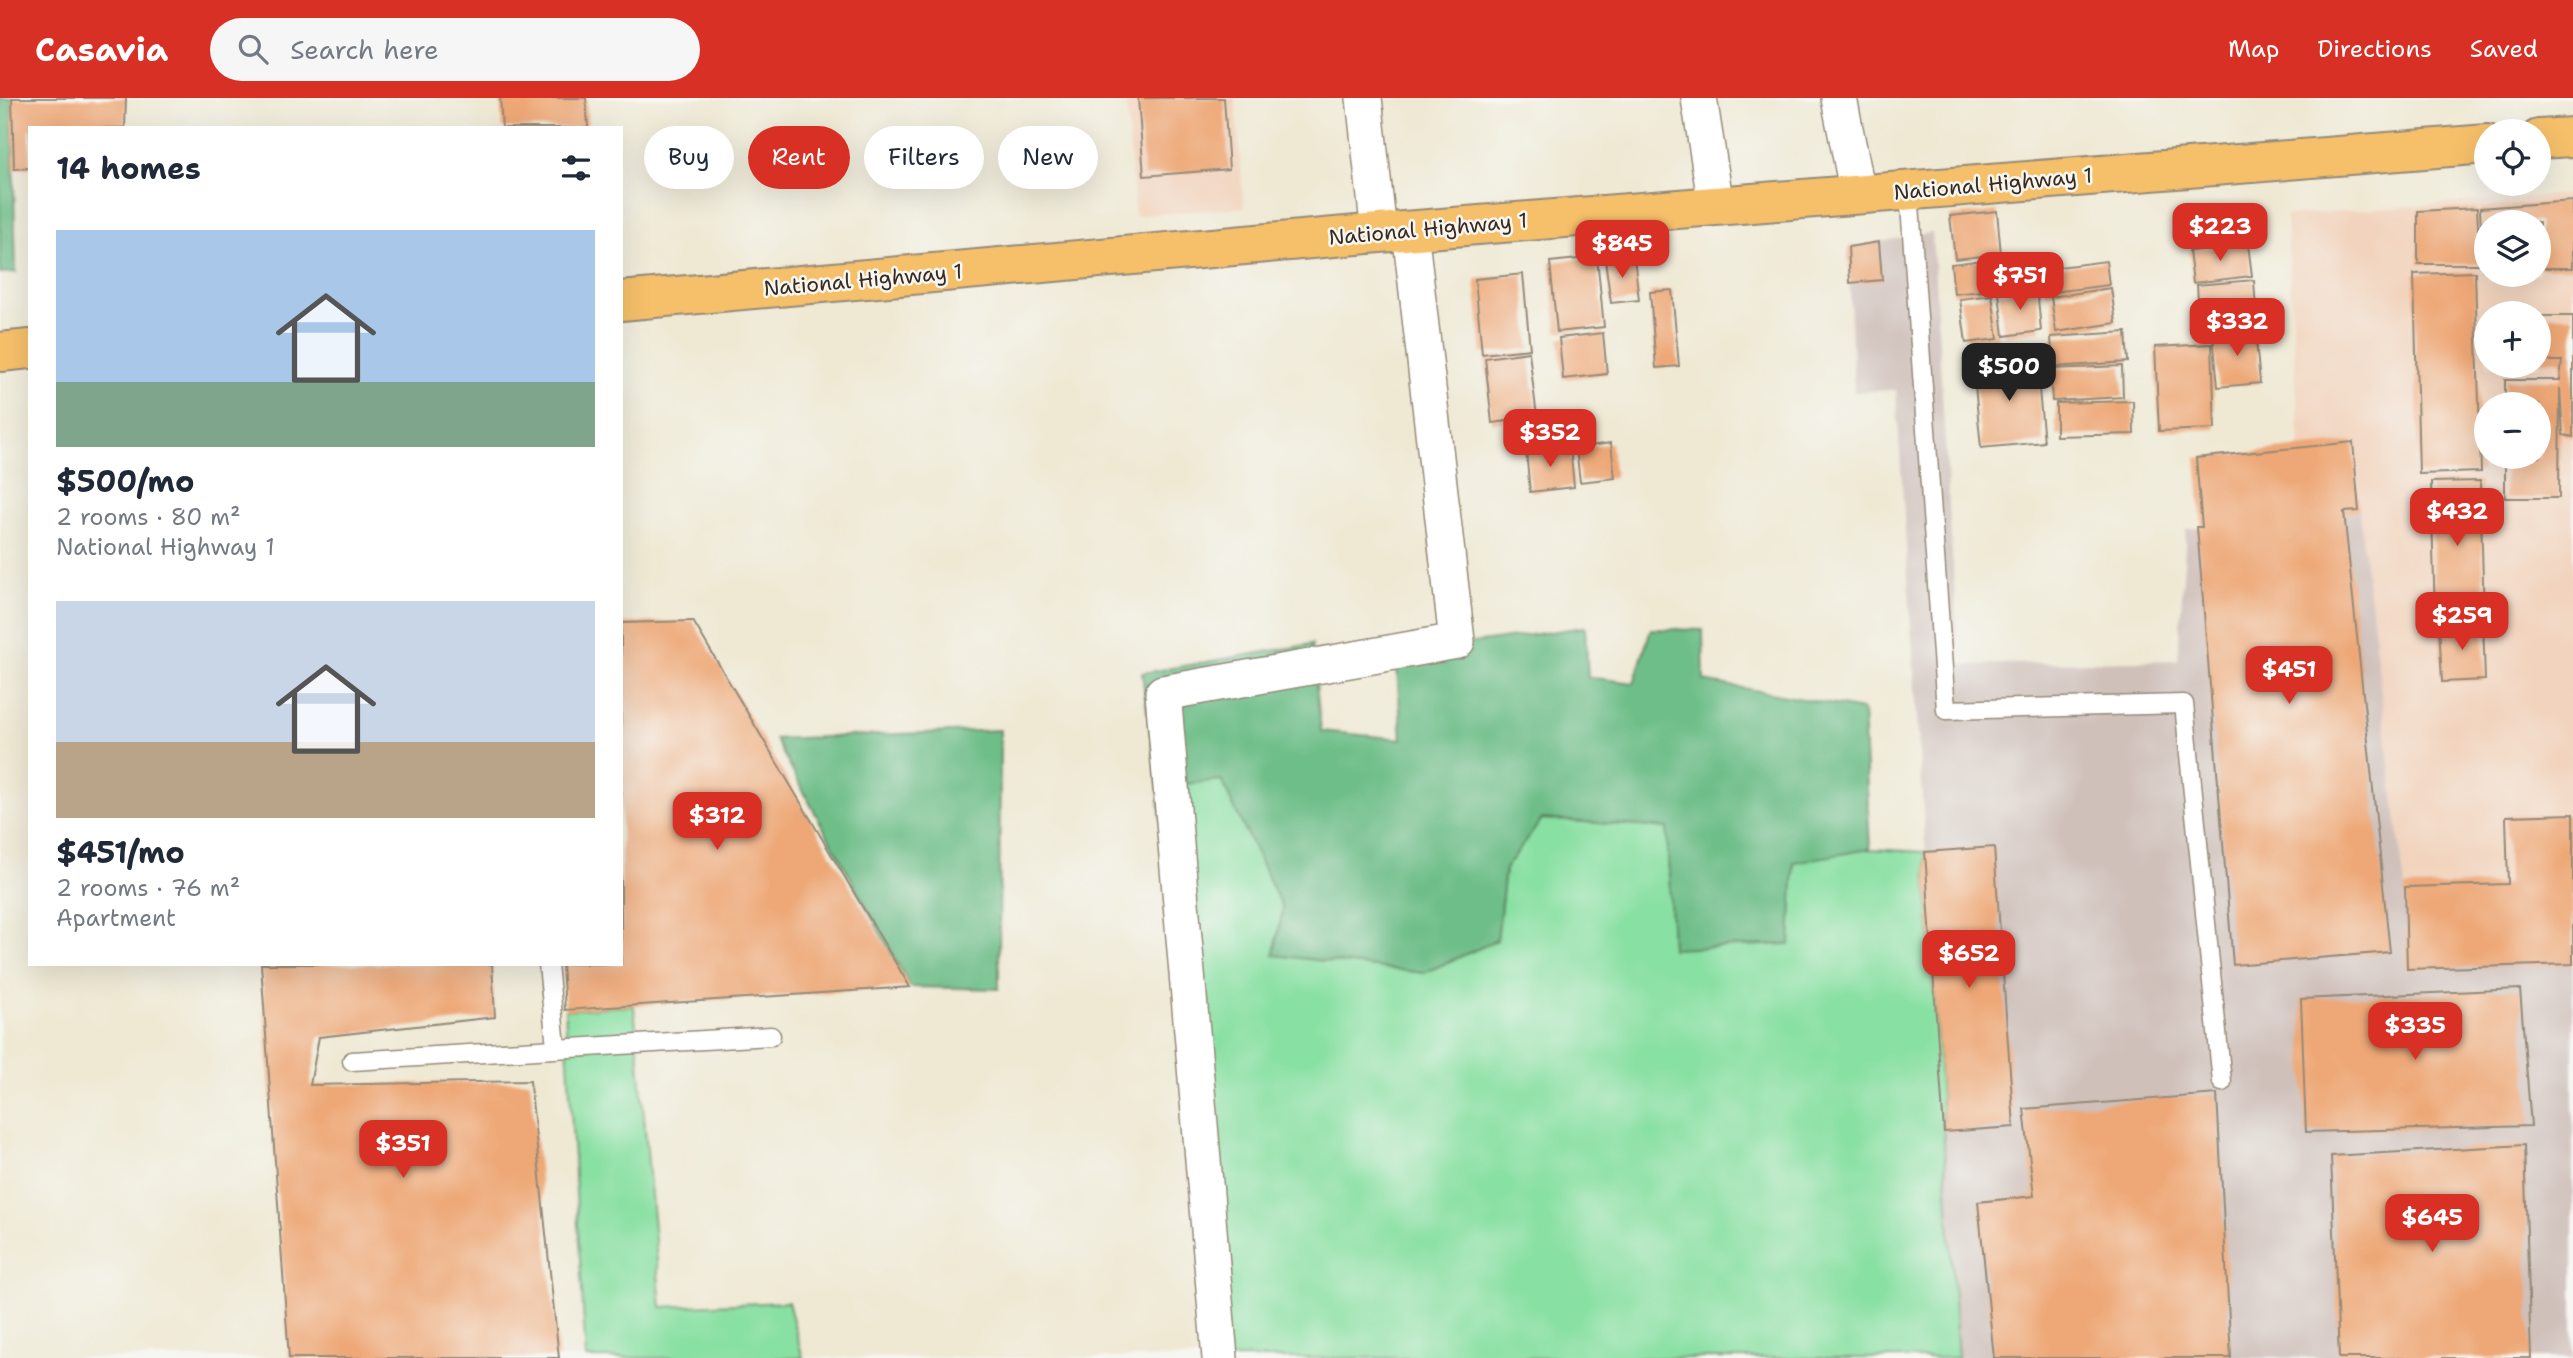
<!DOCTYPE html>
<html lang="en">
<head>
<meta charset="utf-8">
<style>
	:root { --surface:#fff; --page:#f6f6f7; --text:#1f2937; --muted:#747a83; --accent:#d93025 }
	body { margin:0; font-family:"Shantell Sans",sans-serif; background:var(--page); color:var(--text); height:100vh; display:flex; flex-direction:column; font-size:26px; white-space:nowrap }
	* { box-sizing:border-box; margin:0 }
	p { font-size:23px; color:var(--muted) }
	.icon { flex:none; width:38px; height:38px; fill:none; stroke:currentColor; stroke-width:2; stroke-linecap:round; stroke-linejoin:round }
	.map { position:relative; flex:1; overflow:hidden }
	.side { position:absolute; left:28px; top:28px; width:595px; height:840px; display:flex; flex-direction:column; background:var(--surface); border-radius:0px; box-shadow:0 7px 28px #0002 }
	.side>* { flex:none }
	.guide { position:absolute; left:644px; top:28px; width:665px; height:63px; display:flex; gap:14px }
	.tools { position:absolute; left:2474px; top:21px; display:grid; gap:14px }
	.tools a { display:grid; place-items:center; width:77px; height:77px; border-radius:50%; background:var(--surface); box-shadow:0 7px 28px #0002; font-size:35px }
	.price { position:absolute; translate:-50% -60px; padding:0 16px; border-radius:14px; background:var(--accent); color:#fff; font-size:23px; line-height:46px; filter:drop-shadow(0 2px 4px #0008) }
	.price::after { content:''; position:absolute; left:50%; top:42px; width:21px; height:16px; margin-left:-10px; background:inherit; clip-path:polygon(0 0,100% 0,50% 100%) }
	.price.selected { background:#222; color:#fff }
	ul { padding:0; list-style:none }
	li { display:grid; align-content:center; gap:14px; height:371px; padding:0 28px }
	li span { display:grid; place-items:center; height:217px; border-radius:0px; color:#555 }
	li>.icon { margin-inline-start:auto }
	span .icon { width:126px; height:126px; fill:#fffc; stroke-width:1 }
	li b { font-size:30px }
	h2 { display:flex; justify-content:space-between; align-items:center; height:84px; padding:0 28px; font-size:30px }
	.tag { padding:0 24px; border-radius:32px; background:var(--surface); box-shadow:0 7px 28px #0002; font-size:24px; line-height:63px }
	.tag.selected { background:var(--accent); color:#fff }
	header { display:flex; align-items:center; gap:42px; box-sizing:border-box; height:98px; padding:0 35px; background:var(--accent); color:#fff }
	header strong { font-size:33px }
	nav { display:flex; gap:38px; margin-inline-start:auto; font-size:24px }
	.search { width:490px; height:63px; background:var(--page); display:flex; align-items:center; gap:18px; box-sizing:border-box; padding:0 24px; border-radius:38px; color:var(--muted); font-size:26px }
	.map>svg:first-child { display:block }
</style>
</head>
<body>
<header>
<strong>Casavia</strong>
<div class="search"><svg class="icon" aria-label="search" viewBox="0 0 24 24"><circle cx="10" cy="10" r="6"/><path d="M15 15l6 6"/></svg>Search here</div>
<nav><a>Map</a><a>Directions</a><a>Saved</a></nav>
</header>
<div class="map">
<svg width="2573" height="1260" viewBox="0 0 2573 1260">
	<rect width="100%" height="100%" fill="#f6f6f2"/>
	<filter id="ink" filterUnits="userSpaceOnUse"><feTurbulence type="fractalNoise" baseFrequency=".0143" numOctaves="2"/><feDisplacementMap in="SourceGraphic" scale="14" xChannelSelector="R" yChannelSelector="G"/><feConvolveMatrix kernelMatrix="1 2 1 2 8 2 1 2 1" color-interpolation-filters="sRGB"/></filter>
	<filter id="wash" filterUnits="userSpaceOnUse"><feTurbulence type="fractalNoise" baseFrequency=".00686" numOctaves="4" result="noise"/><feDisplacementMap in="SourceGraphic" scale="28" xChannelSelector="R" yChannelSelector="G"/><feGaussianBlur stdDeviation="1.57" result="paint"/><feColorMatrix in="noise" values="0 0 0 0 0 0 0 0 0 0 0 0 0 0 0 0 0 1.4 0 .05"/><feComposite in="paint" operator="in"/></filter>
	<g filter="url(#wash)">
		<rect width="100%" height="100%" fill="#efe9d4"/>
		<!-- built -->
		<g fill="#f2d4be" fill-rule="evenodd">
			<path d="M1126,0H1235L1244,109L1135,118Z"/>
			<path d="M2573,96V863L2407,871L2405,789L2359,413L2202,428L2196,360L2300,349L2286,118ZM2487,124H2539V177H2487ZM2487,215H2539V268H2487ZM2487,306H2539V359H2487Z"/>
		</g>
		<!-- industrial -->
		<path fill="#cfc0ba" d="M1932,135L1959,567L2178,562L2186,431L2359,413L2405,789L2407,871L2573,863V1260H1958L1896,292L1854,294L1848,149Z"/>
		<!-- green -->
		<g fill="#89e0a3" stroke="#628560" stroke-width="2">
			<path d="M1221,681L1283,811L1274,857L1424,875L1497,842L1505,771L1542,721L1667,730L1672,850L1794,763L1870,751L1925,754L1958,1260H1213L1158,689Z"/>
			<path d="M634,908L661,1209L788,1204L803,1260H586L565,912Z"/>
		</g>
		<!-- forest -->
		<g fill="#6ebe89" stroke="#547454" stroke-width="2">
			<path d="M0,0H12L16,174L0,175Z"/>
			<path d="M1585,529L1588,579L1634,585L1651,531L1703,532L1704,583L1863,612L1870,751L1794,764L1790,846L1672,851L1667,730L1542,721L1505,771L1497,842L1424,875L1274,857L1283,811L1221,682L1158,689L1142,575L1312,546L1321,633L1402,641L1396,556Z"/>
			<path d="M1000,632L999,891L910,889L775,641Z"/>
		</g>
		<g id="blocks">
			<!-- building -->
			<g fill="#eea776">
				<path d="M12,0H126L125,30H30V70L14,71Z"/>
				<path d="M500,0H586L588,30H502Z"/>
				<path d="M1138,0H1224L1229,71L1144,78Z"/>
				<path d="M2573,103V170H2539V124H2487V172H2483L2480,110Z"/>
				<path d="M2477,110L2480,166H2418V113Z"/>
				<path d="M1997,113L2001,156L1955,161L1950,118Z"/>
				<path d="M1879,144L1882,182L1850,185L1848,149Z"/>
				<path d="M2248,146L2252,178L2193,185L2189,153Z"/>
				<path d="M1597,159L1604,229L1557,234L1550,164Z"/>
				<path d="M1634,159L1639,202L1611,205L1605,162Z"/>
				<path d="M1998,160L2001,191L1954,196L1951,166Z"/>
				<path d="M2106,163L2109,187L2046,195L2043,171Z"/>
				<path d="M2475,174L2481,374L2419,376L2414,176Z"/>
				<path d="M1523,176L1530,251L1482,256L1475,181Z"/>
				<path d="M2254,182L2257,227L2200,232L2197,187Z"/>
				<path d="M2037,190L2041,233L2004,238L1999,195Z"/>
				<path d="M2111,190L2116,225L2056,234L2051,199Z"/>
				<path d="M1672,192L1679,268L1656,270L1650,194Z"/>
				<path d="M1992,197L1998,241L1966,245L1960,201Z"/>
				<path d="M2539,218H2573V339L2563,337L2560,290L2559,400H2505V359H2539V306H2505V282H2560L2562,263H2539Z"/>
				<path d="M2255,232L2260,285L2218,289L2213,236Z"/>
				<path d="M2126,234L2128,264L2053,269L2051,239Z"/>
				<path d="M1603,235L1607,276L1563,281L1559,240Z"/>
				<path d="M2212,246L2215,331L2159,333L2155,249Z"/>
				<path d="M1529,254L1537,319L1492,325L1485,260Z"/>
				<path d="M2036,260L2044,344L1981,350L1973,267Z"/>
				<path d="M2122,268L2123,299L2052,303L2050,271Z"/>
				<path d="M2133,303L2134,336L2056,338V305Z"/>
				<path d="M2353,344L2359,413L2344,414L2390,854L2233,867L2197,429H2202L2196,360Z"/>
				<path d="M1611,345L1615,380L1580,384L1576,350Z"/>
				<path d="M1570,348L1574,389L1530,394L1526,353Z"/>
				<path d="M2480,383L2484,516L2435,517L2431,384Z"/>
				<path d="M693,523L910,889L565,912L562,866H621V525Z"/>
				<path d="M2483,524L2485,582L2442,584L2439,526Z"/>
				<path d="M2573,716V866L2407,871L2405,789L2508,786L2506,718Z"/>
				<path d="M1994,749L2014,1029L1944,1034L1925,754Z"/>
				<path d="M261,866H492L495,919L319,939L310,987L530,983L559,1260H289Z"/>
				<path d="M2520,891L2531,1028L2306,1034L2301,901Z"/>
				<path d="M2217,996L2231,1260H1994L1978,1104L2034,1098L2024,1011Z"/>
				<path d="M2524,1047L2531,1260H2339L2331,1058Z"/>
			</g>
		</g>
	</g>
	<g filter="url(#ink)">
		<use href="#blocks" fill-opacity="0" stroke="#958a79" stroke-width="2"/>
		<g fill="none" stroke-linecap="round" stroke-linejoin="round">
			<defs>
				<g id="service">
					<path d="M1909,93L1946,612L2184,606L2222,984"/>
					<path d="M548,866L556,949"/>
					<path d="M352,963L771,938"/>
				</g>
				<g id="minor">
					<path d="M1364,0L1379,135"/>
					<path d="M1699,0L1716,108"/>
					<path d="M1839,0L1858,96"/>
					<path d="M1220,1260L1163,595L1457,543L1410,132"/>
				</g>
				<g id="trunk">
					<path d="M2539,41L2573,39"/>
					<path d="M621,203L1379,135L2487,46"/>
					<path d="M0,254L30,251"/>
				</g>
			</defs>
			<!-- service casing -->
			<use href="#service" stroke="#958a79" stroke-width="21"/>
			<!-- minor casing -->
			<use href="#minor" stroke="#958a79" stroke-width="38"/>
			<!-- trunk casing -->
			<use href="#trunk" stroke="#958a79" stroke-width="42"/>
			<!-- service -->
			<use href="#service" stroke="#fff" stroke-width="18"/>
			<!-- minor -->
			<use href="#minor" stroke="#fff" stroke-width="35"/>
			<!-- trunk -->
			<use href="#trunk" stroke="#f6c06b" stroke-width="38"/>
		</g>
	</g>
	<g text-anchor="middle" stroke-width="5" stroke-linejoin="round" paint-order="stroke">
		<!-- street labels -->
		<g font-size="21" fill="#3b2a1e" stroke="#f6f6f2">
			<text transform="translate(1993 86) rotate(-5)" y="7">National Highway 1</text>
			<text transform="translate(1428 131) rotate(-5)" y="7">National Highway 1</text>
			<text transform="translate(863 182) rotate(-5)" y="7">National Highway 1</text>
		</g>
	</g>
</svg>
<div class="tools">
<a><svg class="icon" aria-label="locate" viewBox="0 0 24 24"><circle cx="12" cy="12" r="6"/><path d="M12 2v4M12 18v4M2 12h4M18 12h4"/></svg></a>
<a><svg class="icon" aria-label="layers" viewBox="0 0 24 24"><path d="M12 4l9 5-9 5-9-5zM3 14l9 5 9-5"/></svg></a>
<a>+</a>
<a>−</a>
</div>
<b class="price" style="left:2220px;top:165px">$223</b>
<b class="price" style="left:1622px;top:182px">$845</b>
<b class="price" style="left:2020px;top:214px">$751</b>
<b class="price" style="left:2237px;top:260px">$332</b>
<b class="price selected" style="left:2009px;top:305px">$500</b>
<b class="price" style="left:1550px;top:371px">$352</b>
<b class="price" style="left:2457px;top:450px">$432</b>
<b class="price" style="left:2462px;top:554px">$259</b>
<b class="price" style="left:2289px;top:608px">$451</b>
<b class="price" style="left:717px;top:754px">$312</b>
<b class="price" style="left:1969px;top:892px">$652</b>
<b class="price" style="left:2415px;top:964px">$335</b>
<b class="price" style="left:403px;top:1082px">$351</b>
<b class="price" style="left:2432px;top:1156px">$645</b>
<div class="guide">
<a class="tag">Buy</a>
<a class="tag selected">Rent</a>
<a class="tag">Filters</a>
<a class="tag">New</a>
</div>
<section class="side">
<h2>14 homes<svg class="icon" aria-label="filters" viewBox="0 0 24 24"><path d="M4 7h16M4 17h16"/><circle cx="9" cy="7" r="2"/><circle cx="15" cy="17" r="2"/></svg></h2>
<ul>
<li><span style="background:linear-gradient(#a9c7e8 70%,#7fa58c 0)"><svg class="icon" aria-label="home" viewBox="0 0 24 24"><path d="M3 11l9-7 9 7M6 9v11h12V9"/></svg></span><div><b>$500/mo</b><p>2 rooms · 80 m²</p><p>National Highway 1</p></div></li>
<li><span style="background:linear-gradient(#c9d6e8 65%,#b9a48a 0)"><svg class="icon" aria-label="home" viewBox="0 0 24 24"><path d="M3 11l9-7 9 7M6 9v11h12V9"/></svg></span><div><b>$451/mo</b><p>2 rooms · 76 m²</p><p>Apartment</p></div></li>
</ul>
</section>
</div>
</body>
</html>
